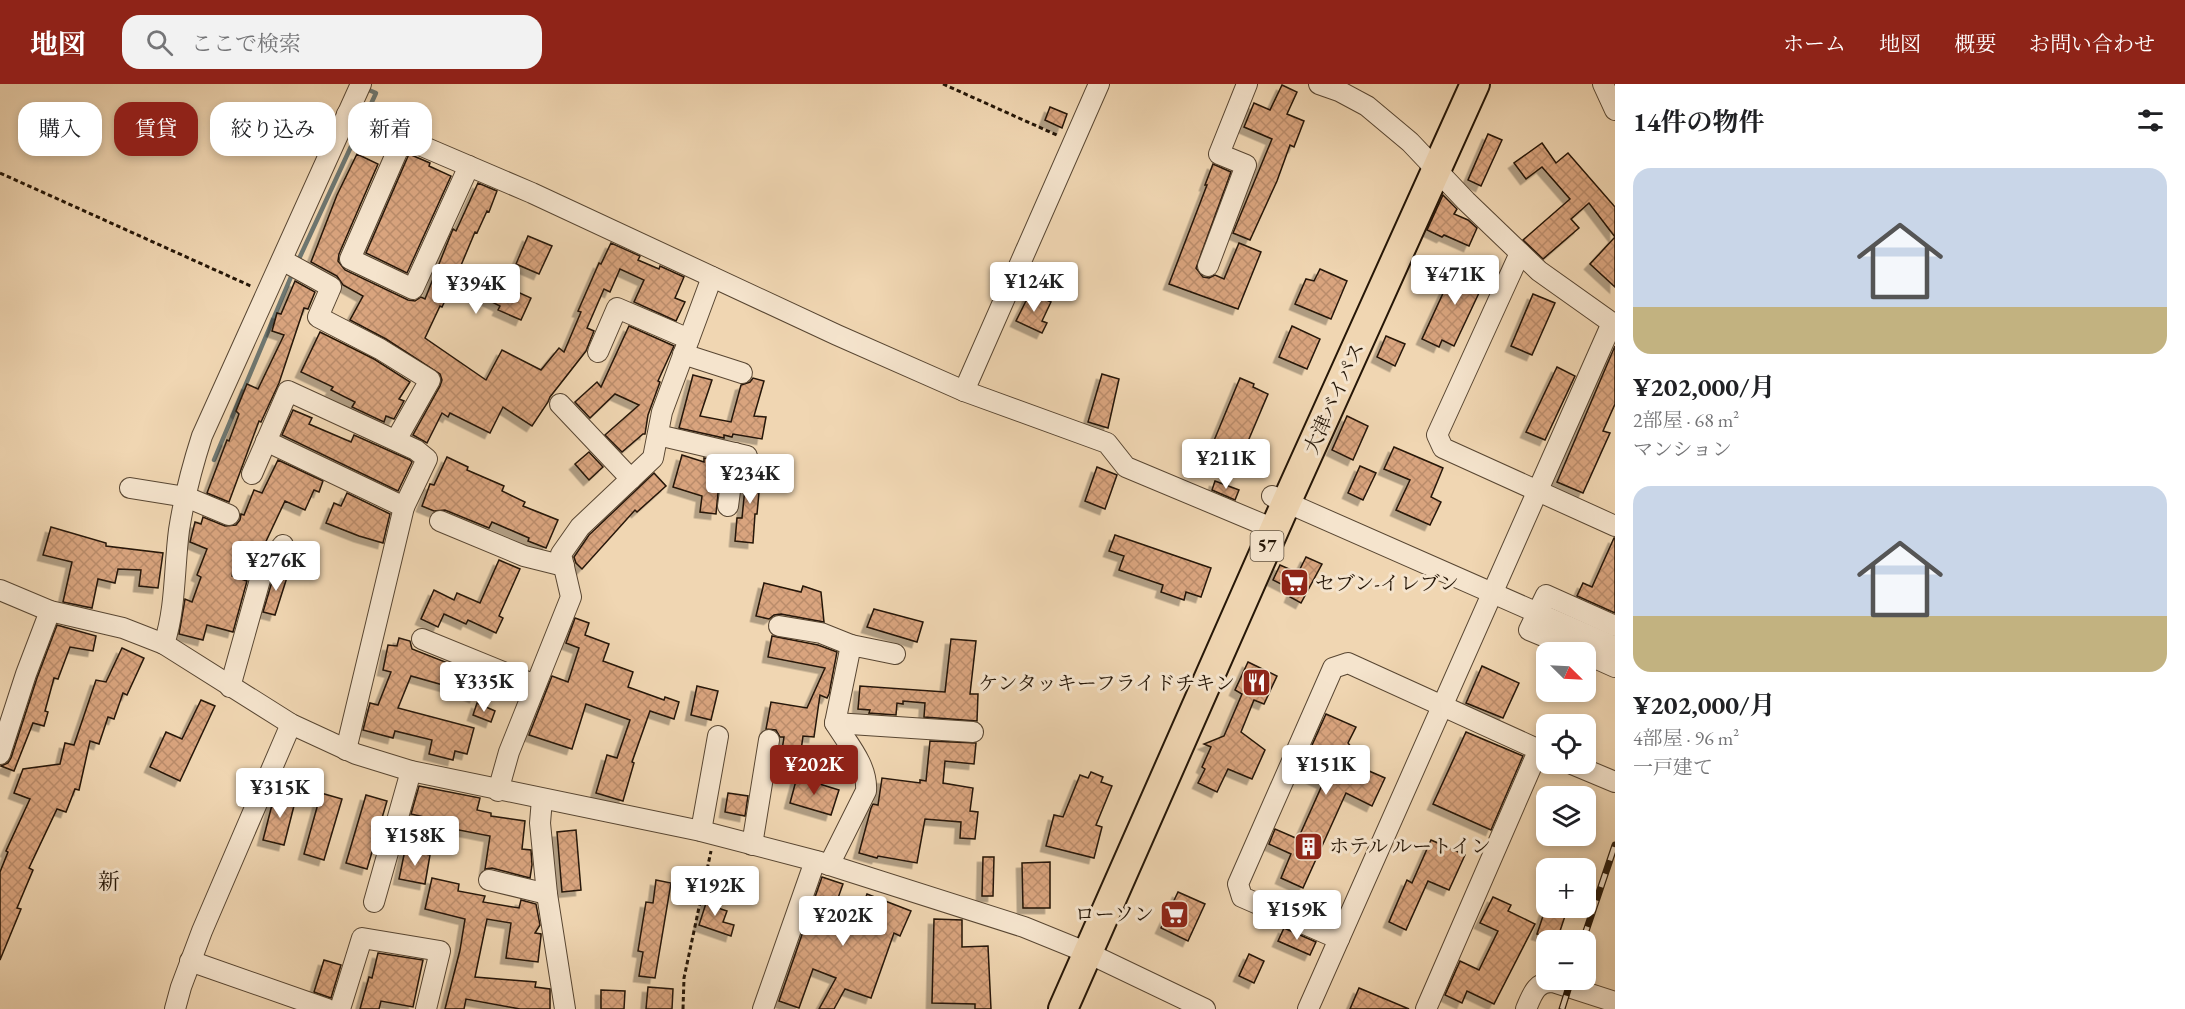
<!DOCTYPE html>
<html lang="ja">
<head>
<meta charset="utf-8">
<style>
	:root { --surface:#fff; --page:#f2f2f2; --text:#202124; --muted:#757577; --accent:#8f2418 }
	body { margin:0; font-family:"EB Garamond","Noto Serif JP",serif; background:var(--page); color:var(--text); height:100vh; display:flex; flex-direction:column; font-size:22px; white-space:nowrap }
	* { box-sizing:border-box; margin:0 }
	p { font-size:20px; color:var(--muted) }
	.icon { flex:none; width:33px; height:33px; fill:none; stroke:currentColor; stroke-width:2; stroke-linecap:round; stroke-linejoin:round }
	.map { position:relative; flex:1; overflow:hidden }
	.drawer { display:flex; flex-direction:column; background:var(--surface); width:570px }
	.drawer>* { flex:none }
	.top-card { position:absolute; left:18px; top:18px; width:570px; height:54px; display:flex; gap:12px }
	.needle { width:39px; rotate:114deg }
	.fabs { position:absolute; left:1536px; top:558px; display:grid; gap:12px }
	.fabs a { display:grid; place-items:center; width:60px; height:60px; border-radius:12px; background:var(--surface); box-shadow:0 3px 9px #0003; font-size:30px }
	.price { position:absolute; translate:-50% -51px; padding:0 14px; border-radius:6px; background:#fff; color:#222; font-size:20px; line-height:39px; filter:drop-shadow(0 2px 3px #0008) }
	.price::after { content:''; position:absolute; left:50%; top:36px; width:18px; height:14px; margin-left:-9px; background:inherit; clip-path:polygon(0 0,100% 0,50% 100%) }
	.price.selected { background:var(--accent); color:#fff }
	ul { padding:0; list-style:none }
	li { display:grid; align-content:center; gap:12px; height:318px; padding:0 18px }
	li span { display:grid; place-items:center; height:186px; border-radius:18px; color:#555 }
	li>.icon { margin-inline-start:auto }
	span .icon { width:108px; height:108px; fill:#fffc; stroke-width:1 }
	li b { font-size:26px }
	h2 { display:flex; justify-content:space-between; align-items:center; height:72px; padding:0 18px; font-size:26px }
	.pill { padding:0 21px; border-radius:18px; background:var(--surface); box-shadow:0 3px 9px #0003; font-size:21px; line-height:54px }
	.pill.selected { background:var(--accent); color:#fff }
	header { display:flex; align-items:center; gap:36px; box-sizing:border-box; height:84px; padding:0 30px; background:var(--accent); color:#fff }
	header strong { font-size:28px }
	nav { display:flex; gap:33px; margin-inline-start:auto; font-size:21px }
	.search { width:420px; height:54px; background:var(--page); display:flex; align-items:center; gap:15px; box-sizing:border-box; padding:0 21px; border-radius:18px; color:var(--muted); font-size:22px }
	main { display:flex; flex:1; min-height:0 }
	.map>svg:first-child { display:block }
</style>
</head>
<body>
<header>
<strong>地図</strong>
<div class="search"><svg class="icon" aria-label="search" viewBox="0 0 24 24"><circle cx="10" cy="10" r="6"/><path d="M15 15l6 6"/></svg>ここで検索</div>
<nav><a>ホーム</a><a>地図</a><a>概要</a><a>お問い合わせ</a></nav>
</header>
<main>
<div class="map">
<svg width="1615" height="925" viewBox="0 0 1615 925">
	<defs>
		<pattern id="building-cross-hatch" width="8" height="8" patternUnits="userSpaceOnUse" patternTransform="scale(1.5)"><rect width="8" height="8" fill="#d9a47e"/><path d="M0 0l8 8M0 8l8-8" fill="none" stroke="#ba8c6b"/></pattern>
		<filter id="shadow"><feDropShadow dx="-5.5" dy="5.5" stdDeviation="0" flood-color="#0004"/></filter>
	</defs>
	<rect width="100%" height="100%" fill="#f0d6b2"/>
	<filter id="stains"><feTurbulence type="fractalNoise" baseFrequency=".00333" numOctaves="4"/><feColorMatrix values="0 0 0 0 .2 0 0 0 0 .09 0 0 0 0 .02 0 0 0 .5 -.17"/></filter>
	<radialGradient id="worn" r=".72"><stop offset=".6" stop-color="#630" stop-opacity="0"/><stop offset="1" stop-color="#630" stop-opacity=".3"/></radialGradient>
	<g fill="none" stroke-linecap="round" stroke-linejoin="round">
		<!-- stream -->
		<g stroke="#6e7771" stroke-width="4.5">
			<path d="M364,4L376,9L365,33"/>
			<path d="M298,177L361,41"/>
			<path d="M214,376L293,188"/>
		</g>
	</g>
	<!-- building -->
	<g fill="url(#building-cross-hatch)" stroke="#251607" stroke-width="1.5" filter="url(#shadow)">
		<path d="M1282,1L1297,8L1287,30L1304,37L1294,63L1290,61L1277,97L1250,156L1233,149L1272,55L1244,43L1254,19L1270,26Z"/>
		<path d="M1050,23L1067,30L1062,44L1045,36Z"/>
		<path d="M1488,50L1502,56L1481,102L1468,96Z"/>
		<path d="M1542,59L1556,79L1568,69L1615,123V203L1590,180L1615,153L1589,119L1571,135L1579,144L1543,175L1523,156L1570,115L1542,83L1526,95L1514,79Z"/>
		<path d="M357,70L378,80L339,170L338,177L345,186L408,216L415,217L421,213L425,215L453,145L456,147L478,99L497,107L489,128L487,127L477,149L475,148L454,198L442,223L440,222L425,254L486,296L502,266L541,286L559,264L564,268L581,228L578,227L599,179L601,180L611,159L640,172L638,176L659,185L660,182L684,193L675,214L685,218L676,237L634,218L644,196L620,185L610,208L604,205L587,244L594,247L586,267L550,313L548,318L532,342L503,323L490,349L450,329L448,333L442,329L427,359L413,351L440,302L442,296L440,290L386,255L350,236L363,212L343,201L337,192L311,178L337,111Z"/>
		<path d="M409,70L430,79L429,82L451,92L407,189L366,169Z"/>
		<path d="M1213,80L1231,88L1196,184L1203,193L1209,194L1215,191L1224,195L1239,159L1261,168L1238,225L1169,200L1207,101H1205Z"/>
		<path d="M1443,111L1457,125L1454,130L1468,136L1477,144L1469,162L1444,151L1442,153L1427,146Z"/>
		<path d="M528,152L552,162L539,190L516,180Z"/>
		<path d="M1457,179L1487,192L1454,262L1442,256L1439,263L1422,255Z"/>
		<path d="M487,185L503,193L500,200L531,214L521,236L498,226L500,222L476,210Z"/>
		<path d="M1320,185L1347,197L1331,235L1295,220L1306,195L1314,197Z"/>
		<path d="M295,197L315,208L308,225L304,224L279,299L261,338L259,337L229,418L207,409L227,356L229,357L239,330L236,327L247,300L258,305L284,251L272,247L277,229L281,230Z"/>
		<path d="M1030,209L1051,218L1042,237L1047,239L1042,249L1016,237Z"/>
		<path d="M1533,210L1555,219L1532,271L1511,262Z"/>
		<path d="M629,242L674,262L658,297L660,298L648,331L645,350H643L622,368L605,351L639,321L615,310L590,334L575,318L597,298L601,303Z"/>
		<path d="M1292,242L1320,255L1307,285L1279,273Z"/>
		<path d="M320,248L374,275L410,298L399,315L404,317L394,335L386,332L384,338L352,323L355,318L331,306L333,303L301,288Z"/>
		<path d="M1386,252L1405,260L1395,282L1377,273Z"/>
		<path d="M1615,262V320L1603,347L1610,349L1583,409L1557,398Z"/>
		<path d="M1557,283L1575,292L1545,356L1526,348Z"/>
		<path d="M1102,290L1119,295L1108,344L1088,338Z"/>
		<path d="M693,291L712,296L700,332L731,338L741,301L750,298L753,294L764,297L754,332L766,333L762,355L733,350L732,353L724,351V354L679,344Z"/>
		<path d="M1240,294L1254,300L1253,303L1268,310L1246,362L1240,359L1234,373L1222,369L1219,376L1208,371Z"/>
		<path d="M293,326L312,334L309,340L351,358L354,351L410,376L412,378L398,407L282,351Z"/>
		<path d="M1347,332L1368,342L1353,376L1332,366Z"/>
		<path d="M1394,363L1443,384L1431,413L1441,418L1430,441L1396,426L1410,396L1384,385Z"/>
		<path d="M589,368L603,383L589,396L575,380Z"/>
		<path d="M682,371L704,378V374L721,378L716,430L700,428L702,412L673,403Z"/>
		<path d="M447,373L468,383L467,386L504,402L502,407L525,418L523,422L558,436L546,464L528,457L529,454L492,438L489,444L445,426L434,427L422,422L430,400L434,401Z"/>
		<path d="M278,376L323,397L319,408L314,406L305,426L285,417L260,470L239,462L232,492L247,497L233,548L207,541L203,556L179,550L185,515L192,518L201,493L197,491L207,465L190,458L195,438L201,440L203,433L225,442L236,441L240,436L241,430L244,431L254,406L262,409Z"/>
		<path d="M758,376H762L757,430H755L753,459L735,457L737,434H742L747,384L755,381Z"/>
		<path d="M1360,382L1376,389L1363,416L1348,409Z"/>
		<path d="M1097,383L1117,391L1105,425L1085,417Z"/>
		<path d="M654,389L666,402L637,428L635,426L582,485L576,479L574,473L589,451Z"/>
		<path d="M1215,397L1239,406L1235,416L1212,406Z"/>
		<path d="M347,409L390,430L383,459L359,452L326,439L334,419L341,422Z"/>
		<path d="M51,443L106,459V462L163,469L158,504L139,502L141,486L118,485L115,499L98,495L92,524L63,518L72,478L43,471Z"/>
		<path d="M1115,451L1211,484L1201,513L1186,508L1184,516L1161,508L1163,501L1119,486L1124,472L1109,467Z"/>
		<path d="M1614,454H1615V529L1577,512L1583,499L1592,503Z"/>
		<path d="M1306,473L1322,480L1301,519L1290,513L1293,506L1273,496L1280,481L1298,489Z"/>
		<path d="M499,476L520,485L499,532L503,534L496,549L468,536L466,540L444,530L438,543L421,535L434,506L454,516L457,509L480,519Z"/>
		<path d="M280,484L289,487L275,531L263,528L274,491Z"/>
		<path d="M764,499L801,508L803,502L821,508L824,538L781,530L774,531L769,535L756,532Z"/>
		<path d="M874,525L923,538L917,558L867,543Z"/>
		<path d="M575,534L589,539L585,551L609,560L603,577L633,588L628,603L664,616L665,613L679,618L674,635L650,627L632,678L634,679L623,717L596,709L607,671L617,674L630,636L586,620L572,665L529,651L552,592L568,598L579,564L566,559Z"/>
		<path d="M57,541L96,552L93,567L70,563L58,595L54,594L45,627L48,628L44,642L33,639L14,687L1,682L8,679L11,674L37,594Z"/>
		<path d="M772,552L818,561L837,568L829,610L827,614L820,611L814,653L803,652L798,689L779,686L784,653H780L776,646L766,645L771,618L807,624L825,584L768,573Z"/>
		<path d="M399,554L410,557L412,565L483,593L475,613L450,603L411,592L398,624L474,644L467,670L455,667L453,676L429,670L432,656L395,647L393,654L363,646L370,619L378,621L391,588L383,586L388,561L397,562Z"/>
		<path d="M951,555L976,557L970,610H978L977,637L924,633L925,619L903,617V620L897,619L896,631L869,629L870,626L858,625L860,602L945,608Z"/>
		<path d="M122,564L144,574L127,611L123,609L114,635L108,633L99,660L90,657L79,706L75,705L66,728L57,725L29,784L33,786L17,824L21,825L0,876V788L8,768L6,767L30,715L14,709L23,685L60,680L65,659L74,661L96,596L106,598Z"/>
		<path d="M1248,578L1277,592L1264,620L1254,616L1241,648L1265,666L1252,695L1228,685L1217,708L1198,699L1205,685L1202,683L1211,663L1204,660L1224,652L1242,610L1235,606Z"/>
		<path d="M1482,582L1519,599L1503,634L1466,619Z"/>
		<path d="M697,602L718,607L711,636L691,631Z"/>
		<path d="M201,616L215,622L180,697L150,683L166,648L182,655Z"/>
		<path d="M477,619L495,627L491,638L473,631Z"/>
		<path d="M1326,630L1356,643L1348,659L1352,664L1353,680L1385,694L1372,722L1346,709L1303,804L1281,794L1291,770L1269,760L1275,745L1298,755L1323,699L1300,688Z"/>
		<path d="M1466,648L1523,672L1491,746L1433,720Z"/>
		<path d="M930,657L976,659L974,680L945,677L943,699L973,704L970,727L978,728L975,755L960,754L961,738L925,735L917,779L878,772L877,774L859,769L871,724L873,720L878,721L882,694L920,699V696L926,697Z"/>
		<path d="M1091,688L1103,693L1101,698L1112,702L1096,741L1102,743L1094,774L1046,762L1054,731L1063,733L1080,691L1088,694Z"/>
		<path d="M797,693L839,706L831,731L790,719Z"/>
		<path d="M419,702L480,714L477,726L491,729V732L525,737L522,765L531,766L532,781L530,794L492,784L485,785L490,752L428,740L429,734L411,730Z"/>
		<path d="M275,709L296,714L284,761L263,756Z"/>
		<path d="M321,709L342,715L324,776L304,770Z"/>
		<path d="M728,709L748,712L745,732L725,728Z"/>
		<path d="M366,711L387,717L367,785L346,779Z"/>
		<path d="M576,746L581,806L562,808L557,748Z"/>
		<path d="M1431,756L1465,771L1449,806L1428,797L1406,846L1389,838L1407,796L1412,799Z"/>
		<path d="M405,766L430,771L425,800L399,795Z"/>
		<path d="M983,773H994L993,812H982Z"/>
		<path d="M1050,778V824H1023L1022,779Z"/>
		<path d="M822,793L843,800L828,842L852,850L867,810L911,827L900,852L894,849L871,914L845,905L834,925H819L836,894L813,885L799,924L779,917Z"/>
		<path d="M432,794L459,800L458,807L485,812L483,818L519,824L521,816L536,820L540,841L535,849L541,850V852L538,878L506,874L511,839L487,835L475,893L536,898L535,903L550,905V925H520L466,915L464,925H445L460,866L465,835L425,825Z"/>
		<path d="M656,796L671,799L655,894L639,892L643,868L638,867L646,818L653,819Z"/>
		<path d="M1178,808L1205,820L1188,857L1161,844Z"/>
		<path d="M709,810L721,814L718,824L727,827L723,838L734,841L731,852L699,841Z"/>
		<path d="M1493,813L1511,821L1508,827L1535,840L1494,920L1467,907L1462,919L1445,911L1460,877L1479,886L1498,847L1480,839Z"/>
		<path d="M1545,826L1565,832L1557,856L1537,850Z"/>
		<path d="M934,835L962,836V863L988,862L991,925H975V920L932,919Z"/>
		<path d="M1284,844L1316,858L1310,871L1278,857Z"/>
		<path d="M378,869L423,876L413,923L381,917L379,925H360L369,893L372,894Z"/>
		<path d="M1249,870L1264,877L1254,899L1239,892Z"/>
		<path d="M324,876L341,881L331,914L314,908Z"/>
		<path d="M648,903L673,905L672,925H646Z"/>
		<path d="M1359,904L1409,925H1350Z"/>
		<path d="M601,906L625,907L624,925H601Z"/>
	</g>
	<g fill="none" stroke-linecap="round" stroke-linejoin="round">
		<defs>
			<g id="minor">
				<path d="M1319,0L1339,7L1367,22L1410,58L1466,117L1539,187L1615,241"/>
				<path d="M1603,0L1615,26"/>
				<path d="M347,30L532,109L837,251L964,307L1107,359L1126,383L1274,445"/>
				<path d="M403,54L350,175L413,205L469,82"/>
				<path d="M1520,169L1437,351L1443,364L1615,442"/>
				<path d="M282,176L331,203L318,233L380,265L430,296L396,356"/>
				<path d="M1208,182L1246,81L1219,70L1247,0"/>
				<path d="M598,268L617,224L689,255"/>
				<path d="M683,270L742,289"/>
				<path d="M964,307L1099,0"/>
				<path d="M560,320L631,395"/>
				<path d="M658,351L747,372"/>
				<path d="M266,357L404,423"/>
				<path d="M252,390L288,307L416,366L427,375L404,423L346,666"/>
				<path d="M130,404L186,413L229,431"/>
				<path d="M1272,412L1615,563"/>
				<path d="M728,422L735,369"/>
				<path d="M440,437L524,472L564,482"/>
				<path d="M0,506L50,527L123,544L164,560L291,640L356,670L411,687L701,747L820,778L1024,843L1088,869L1205,925"/>
				<path d="M779,542L821,549L851,561"/>
				<path d="M422,555L535,601"/>
				<path d="M164,560C176,524 174,484 179,446C184,414 192,383 202,352L361,0"/>
				<path d="M1582,568L1529,546L1546,511L1615,542"/>
				<path d="M1586,570L1615,583"/>
				<path d="M230,603L263,485L283,461"/>
				<path d="M835,639L973,648"/>
				<path d="M0,670L26,590L50,527"/>
				<path d="M1572,680L1615,698"/>
				<path d="M498,707L509,668L571,513L561,470L580,443L653,374L662,328L712,193"/>
				<path d="M542,715L540,739L547,810L565,925"/>
				<path d="M701,747L718,652"/>
				<path d="M752,761L769,656"/>
				<path d="M829,781L866,707C868,682 848,660 835,639L851,561L895,570"/>
				<path d="M489,796L547,810"/>
				<path d="M374,818L411,687"/>
				<path d="M1339,855L1242,813L1238,800L1333,584L1348,579L1546,669"/>
				<path d="M190,877L327,925"/>
				<path d="M175,925L181,903L202,847L291,640"/>
				<path d="M340,925L362,854L440,867L426,925"/>
				<path d="M763,925L815,777"/>
				<path d="M1308,925L1612,239"/>
				<path d="M1426,925L1539,665"/>
				<path d="M1526,925C1532,911 1536,897 1553,898L1615,918"/>
			</g>
			<path id="highway" d="M1063,925L1286,419L1475,0"/>
		</defs>
		<!-- minor casing -->
		<use href="#minor" stroke="#584632" stroke-width="22"/>
		<!-- highway casing -->
		<use href="#highway" stroke="#251607" stroke-width="32"/>
		<!-- path -->
		<g stroke="#251607" stroke-width="3" stroke-dasharray="4.5 3" stroke-linecap="butt">
			<path d="M943,0L1059,52"/>
			<path d="M0,89L253,203"/>
			<path d="M683,925L684,894L711,767"/>
		</g>
		<!-- minor -->
		<use href="#minor" stroke="#f5e4cd" stroke-width="20"/>
		<!-- highway -->
		<use href="#highway" stroke="#f0d6b2" stroke-width="28"/>
		<defs>
			<g id="rail">
				<path d="M1583,856L1615,761"/>
				<path d="M1562,925L1571,896"/>
			</g>
		</defs>
		<!-- rail casing -->
		<use href="#rail" stroke="#251607" stroke-width="7"/>
		<!-- rail -->
		<use href="#rail" stroke="#f5e4cd" stroke-width="4.5" stroke-dasharray="14" stroke-linecap="butt"/>
	</g>
	<!-- icons -->
	<defs>
		<symbol id="supermarket-square" viewBox="-11 -11 22 22"><rect x="-9" y="-9" width="18" height="18" rx="4" fill="#8f2418" stroke="#f5e4cd"/><path d="M-6-5.5h2.5l.6 2H6L4.5 2H-2.5L-4.4-4H-6ZM-1.5 3.2a1.3 1.3 0 1 0 .1 0ZM3 3.2a1.3 1.3 0 1 0 .1 0Z" fill="#fff"/></symbol>
		<symbol id="restaurant-square" viewBox="-11 -11 22 22"><rect x="-9" y="-9" width="18" height="18" rx="4" fill="#8f2418" stroke="#f5e4cd"/><path d="M-5-6h1v4h1v-4h1v4h1v-4h1v5L-1.5 .5V6h-2V.5L-5-1ZM5-6V6H3V1.5H1.5Q1.5-4 5-6Z" fill="#fff"/></symbol>
		<symbol id="building-square" viewBox="-11 -11 22 22"><rect x="-9" y="-9" width="18" height="18" rx="4" fill="#8f2418" stroke="#f5e4cd"/><path d="M-4-6H4V6H1V3H-1V6H-4ZM-2.5-4.3h1.7v1.8h-1.7ZM.8-4.3h1.7v1.8H.8ZM-2.5-1h1.7V.8h-1.7ZM.8-1h1.7V.8H.8Z" fill="#fff"/></symbol>
	</defs>
	<g fill-rule="evenodd">
		<use href="#supermarket-square" x="1278" y="482" width="33" height="33"/>
		<use href="#restaurant-square" x="1240" y="582" width="33" height="33"/>
		<use href="#building-square" x="1292" y="746" width="33" height="33"/>
		<use href="#supermarket-square" x="1158" y="814" width="33" height="33"/>
	</g>
	<g text-anchor="middle" stroke-width="6" stroke-linejoin="round" paint-order="stroke">
		<!-- shield labels -->
		<rect fill="#f5e4cd" stroke="#635442" stroke-width="1.5" x="1250.5" y="447" width="33" height="30" rx="4.5"/>
		<g font-size="18" font-weight="bold" fill="#251607">
			<text x="1267" y="468">57</text>
		</g>
		<!-- street labels -->
		<g font-size="20" fill="#251607" stroke="#f5e4cd">
			<text transform="translate(1334 314) rotate(-66)" y="7">大津バイパス</text>
		</g>
		<!-- poi labels -->
		<g font-size="20" fill="#251607" stroke="#f5e4cd" text-anchor="start">
			<text x="1315" y="506">セブン-イレブン</text>
			<text x="1235" y="606" text-anchor="end">ケンタッキーフライドチキン</text>
			<text x="1329" y="769">ホテル ルートイン</text>
			<text x="1154" y="837" text-anchor="end">ローソン</text>
		</g>
		<!-- quarter labels -->
		<g font-size="22" fill="#251607" stroke="#f5e4cd">
			<text x="109" y="805">新</text>
		</g>
	</g>
	<rect width="100%" height="100%" filter="url(#stains)"/>
	<rect width="100%" height="100%" fill="url(#worn)"/>
</svg>
<div class="fabs">
<a><svg class="needle" viewBox="-14 -14 28 28"><path d="M0-13l5 13h-10z" fill="#e53935"/><path d="M0 13l5-13h-10z" fill="#757577"/></svg></a>
<a><svg class="icon" aria-label="locate" viewBox="0 0 24 24"><circle cx="12" cy="12" r="6"/><path d="M12 2v4M12 18v4M2 12h4M18 12h4"/></svg></a>
<a><svg class="icon" aria-label="layers" viewBox="0 0 24 24"><path d="M12 4l9 5-9 5-9-5zM3 14l9 5 9-5"/></svg></a>
<a>+</a>
<a>−</a>
</div>
<b class="price" style="left:1455px;top:222px">¥471K</b>
<b class="price" style="left:1034px;top:229px">¥124K</b>
<b class="price" style="left:476px;top:231px">¥394K</b>
<b class="price" style="left:1226px;top:406px">¥211K</b>
<b class="price" style="left:750px;top:421px">¥234K</b>
<b class="price" style="left:276px;top:508px">¥276K</b>
<b class="price" style="left:484px;top:629px">¥335K</b>
<b class="price selected" style="left:814px;top:712px">¥202K</b>
<b class="price" style="left:1326px;top:712px">¥151K</b>
<b class="price" style="left:280px;top:735px">¥315K</b>
<b class="price" style="left:415px;top:783px">¥158K</b>
<b class="price" style="left:715px;top:833px">¥192K</b>
<b class="price" style="left:1297px;top:857px">¥159K</b>
<b class="price" style="left:843px;top:863px">¥202K</b>
<div class="top-card">
<a class="pill">購入</a>
<a class="pill selected">賃貸</a>
<a class="pill">絞り込み</a>
<a class="pill">新着</a>
</div>
</div>
<section class="drawer">
<h2>14件の物件<svg class="icon" aria-label="filters" viewBox="0 0 24 24"><path d="M4 7h16M4 17h16"/><circle cx="9" cy="7" r="2"/><circle cx="15" cy="17" r="2"/></svg></h2>
<ul>
<li><span style="background:linear-gradient(#c9d6e8 75%,#c2b280 0)"><svg class="icon" aria-label="home" viewBox="0 0 24 24"><path d="M3 11l9-7 9 7M6 9v11h12V9"/></svg></span><div><b>¥202,000/月</b><p>2部屋 · 68 m²</p><p>マンション</p></div></li>
<li><span style="background:linear-gradient(#c9d6e8 70%,#c2b280 0)"><svg class="icon" aria-label="home" viewBox="0 0 24 24"><path d="M3 11l9-7 9 7M6 9v11h12V9"/></svg></span><div><b>¥202,000/月</b><p>4部屋 · 96 m²</p><p>一戸建て</p></div></li>
</ul>
</section>
</main>
</body>
</html>
